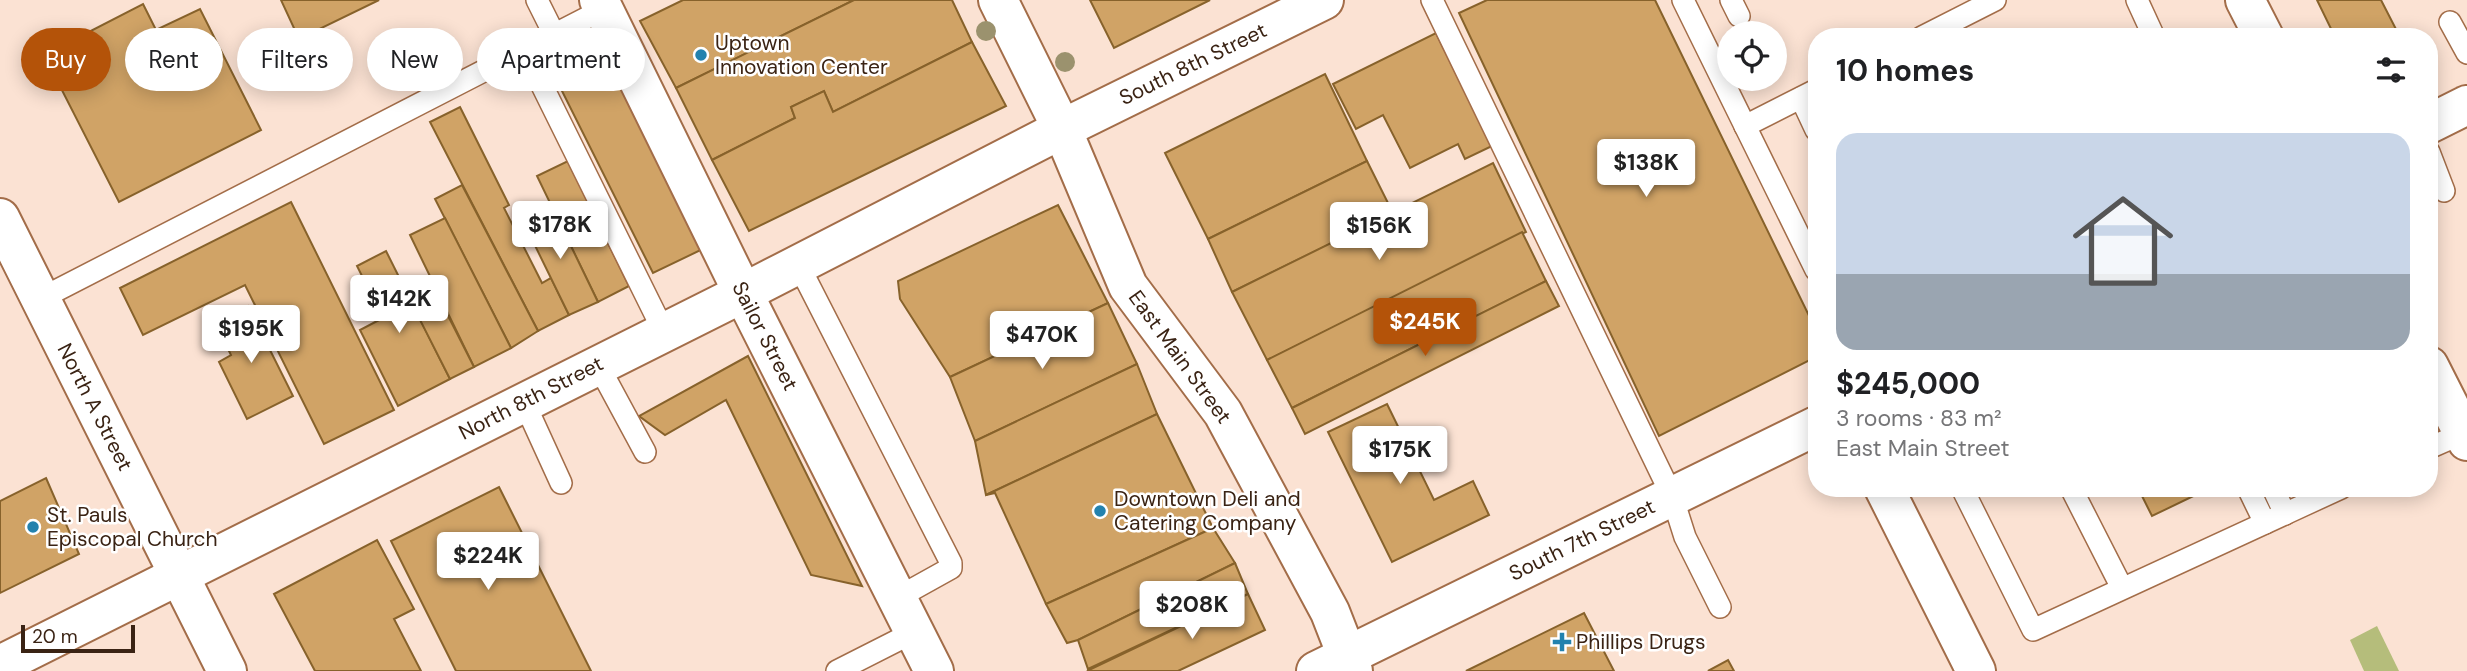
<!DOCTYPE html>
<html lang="en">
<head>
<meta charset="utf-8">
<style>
	:root { --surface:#fff; --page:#f6f6f6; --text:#202124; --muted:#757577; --accent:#b45309 }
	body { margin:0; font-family:"DM Sans",sans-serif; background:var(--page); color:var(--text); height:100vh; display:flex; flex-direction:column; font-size:26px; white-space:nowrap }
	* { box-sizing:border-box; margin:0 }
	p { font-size:23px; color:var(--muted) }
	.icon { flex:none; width:38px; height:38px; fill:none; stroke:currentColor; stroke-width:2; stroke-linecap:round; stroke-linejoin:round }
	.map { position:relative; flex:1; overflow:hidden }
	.drawer { position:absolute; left:1808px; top:28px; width:630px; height:469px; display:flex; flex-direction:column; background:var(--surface); border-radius:28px; box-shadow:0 4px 18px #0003 }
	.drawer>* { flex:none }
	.guide { position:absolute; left:21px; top:28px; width:665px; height:63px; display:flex; gap:14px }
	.controls { position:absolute; left:1717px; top:21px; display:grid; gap:14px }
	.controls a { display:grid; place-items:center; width:70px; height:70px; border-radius:50%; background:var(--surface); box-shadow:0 4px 18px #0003; font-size:35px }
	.scale { position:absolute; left:21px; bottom:18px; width:114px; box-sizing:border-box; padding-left:7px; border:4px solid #3a2314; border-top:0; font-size:19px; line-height:24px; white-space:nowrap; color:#3a2314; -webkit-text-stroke:5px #fff; paint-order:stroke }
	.price { position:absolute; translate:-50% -60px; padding:0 16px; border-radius:7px; background:#fff; color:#222; font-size:23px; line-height:46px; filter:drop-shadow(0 2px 4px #0008) }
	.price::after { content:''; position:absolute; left:50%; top:42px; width:21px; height:16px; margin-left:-10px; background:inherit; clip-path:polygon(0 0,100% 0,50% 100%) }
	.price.current { background:var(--accent); color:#fff }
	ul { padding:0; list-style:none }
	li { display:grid; align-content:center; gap:14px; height:371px; padding:0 28px }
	li span { display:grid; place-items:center; height:217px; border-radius:21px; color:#555 }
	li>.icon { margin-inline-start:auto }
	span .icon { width:126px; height:126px; fill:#fffc; stroke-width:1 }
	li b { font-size:30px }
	h2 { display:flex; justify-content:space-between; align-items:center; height:84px; padding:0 28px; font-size:30px }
	.pill { padding:0 24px; border-radius:32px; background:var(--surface); box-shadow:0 4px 18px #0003; font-size:24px; line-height:63px }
	.pill.current { background:var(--accent); color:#fff }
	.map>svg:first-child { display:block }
</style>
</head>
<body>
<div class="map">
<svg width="2467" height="671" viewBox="0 0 2467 671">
	<rect width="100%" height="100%" fill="#fbe2d3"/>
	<!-- green -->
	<path fill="#b5bd7b" d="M2377,626L2399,671H2364L2350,640Z"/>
	<!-- building -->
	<g fill="#d0a366" stroke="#87622b" stroke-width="2">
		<path d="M281,0H379L299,39Z"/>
		<path d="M683,0H854L676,88L640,21Z"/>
		<path d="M854,0H952L972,42L833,112L824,91L791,107L795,118L712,160L676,88Z"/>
		<path d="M1090,0H1210L1114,48Z"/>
		<path d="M1487,0H1655L1816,330V357L1659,436L1459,13Z"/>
		<path d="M2317,0H2381L2400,37H2335Z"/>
		<path d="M143,4L156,30L200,9L261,130L119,202L44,55Z"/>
		<path d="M1436,33L1492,146L1465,159L1458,144L1410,168L1383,115L1356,129L1333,84Z"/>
		<path d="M606,36L711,245L653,273L549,65Z"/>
		<path d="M972,42L1006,106L749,231L712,160L795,118L791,107L824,91L833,112Z"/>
		<path d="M1325,74L1367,161L1208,239L1165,153Z"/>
		<path d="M460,107L509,205L504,208L542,283L551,278L569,315L538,331L430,122Z"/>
		<path d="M568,161L629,286L598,302L537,176Z"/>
		<path d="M1367,161L1393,213L1232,292L1208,239Z"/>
		<path d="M1493,163L1526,232L1267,360L1232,292Z"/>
		<path d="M462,185L538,331L511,348L435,199Z"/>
		<path d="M291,202L394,410L324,444L245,285L143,335L120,288Z"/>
		<path d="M1058,205L1108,303L950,377L900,299L898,281Z"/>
		<path d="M552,207L598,302L569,315L523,221Z"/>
		<path d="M445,218L511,348L474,367L410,235Z"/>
		<path d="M1522,232L1546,281L1292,408L1267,360Z"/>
		<path d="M386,251L450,379L398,406L360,330L383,318L357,266Z"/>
		<path d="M1546,281L1559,306L1305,434L1292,408Z"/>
		<path d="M440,300L474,367L450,379L416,312Z"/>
		<path d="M1108,303L1137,364L975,441L950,377Z"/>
		<path d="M248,306L293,396L247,419L219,362L231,355L215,322Z"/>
		<path d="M748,356L862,586L811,575L726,400L665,435L639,416Z"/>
		<path d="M1137,364L1157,414L986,495L975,441Z"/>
		<path d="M1387,404L1434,500L1473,481L1489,515L1392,562L1328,432Z"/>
		<path d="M1157,414L1213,528L1046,604L995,493L986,495Z"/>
		<path d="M46,478L79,554L0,593V501Z"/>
		<path d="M499,487L591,671H456L391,541Z"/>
		<path d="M2138,488H2210L2152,516Z"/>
		<path d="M1213,528L1235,563L1078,640L1067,643L1046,604Z"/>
		<path d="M377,540L414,609L394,619L421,671H315L274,594Z"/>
		<path d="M1235,563L1248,594L1088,669L1078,640Z"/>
		<path d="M1248,594L1265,630L1178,671H1087Z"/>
		<path d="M1584,613L1614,671H1466Z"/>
		<path d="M1728,660L1734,671H1708Z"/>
	</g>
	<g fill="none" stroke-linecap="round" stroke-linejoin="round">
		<defs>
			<g id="service">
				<path d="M537,0L554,34"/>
				<path d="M1432,0L1672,496L1685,537L1720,607"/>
				<path d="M1683,0L1816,270"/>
				<path d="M1731,0L1739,16"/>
				<path d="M2137,0L2154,37"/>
				<path d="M2450,22L2467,53"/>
				<path d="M1922,37L1995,0"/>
				<path d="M524,49L664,332"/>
				<path d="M1801,98L1816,130"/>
				<path d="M1745,126L1816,90"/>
				<path d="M2429,152L2444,191"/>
				<path d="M798,264L951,563V568L897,598"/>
				<path d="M40,299L604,9"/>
				<path d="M598,365L645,452"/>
				<path d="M524,402L561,483"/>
				<path d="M2429,448L2463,433"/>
				<path d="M1962,488L2033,630L2341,488"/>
				<path d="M2071,488L2122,588"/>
				<path d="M2248,488L2265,523"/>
				<path d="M2273,488L2285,514"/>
				<path d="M837,671L914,632"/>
			</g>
			<g id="minor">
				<path d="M599,0L743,293L934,671"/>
				<path d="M2429,124L2467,105"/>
				<path d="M1062,129L1128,286L1223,413L1330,612L1353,671"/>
				<path d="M1884,488L1976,671"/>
				<path d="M1316,671L1816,426"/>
			</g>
			<path id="tertiary" d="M998,0L1062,129"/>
			<g id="primary">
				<path d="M2245,0L2264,37"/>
				<path d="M0,218L227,671"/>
				<path d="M2429,366L2467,441"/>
			</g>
			<path id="trunk" d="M0,665L743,293L1062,129L1324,0"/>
		</defs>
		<!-- service casing -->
		<use href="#service" stroke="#a36d49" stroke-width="24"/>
		<!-- minor casing -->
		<use href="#minor" stroke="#a36d49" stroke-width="42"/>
		<!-- tertiary casing -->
		<use href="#tertiary" stroke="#a36d49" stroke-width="42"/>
		<!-- primary casing -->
		<use href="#primary" stroke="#a36d49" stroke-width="42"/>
		<!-- trunk casing -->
		<use href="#trunk" stroke="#a36d49" stroke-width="42"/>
		<!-- service -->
		<use href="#service" stroke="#fff" stroke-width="21"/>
		<!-- minor -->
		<use href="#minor" stroke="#fff" stroke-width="38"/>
		<!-- tertiary -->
		<use href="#tertiary" stroke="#fff" stroke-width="38"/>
		<!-- primary -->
		<use href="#primary" stroke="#fff" stroke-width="38"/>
		<!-- trunk -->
		<use href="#trunk" stroke="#fff" stroke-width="38"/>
	</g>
	<!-- trees -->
	<g fill="#9b926e">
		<circle cx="986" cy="31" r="10"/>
		<circle cx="1065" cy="62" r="10"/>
	</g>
	<!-- markers -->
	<g fill="#2382ae" stroke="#fff" stroke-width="2.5">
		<circle cx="701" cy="55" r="7"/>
		<circle cx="1100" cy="511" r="7"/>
		<circle cx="33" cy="527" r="7"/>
		<path d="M1558.5 631.5h7v7h7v7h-7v7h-7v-7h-7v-7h7z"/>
	</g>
	<g text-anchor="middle" stroke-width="5" stroke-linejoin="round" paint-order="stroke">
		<!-- poi labels -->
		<g font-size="21" fill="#3a2314" stroke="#fff" text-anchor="start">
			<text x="715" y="50">Uptown<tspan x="715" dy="24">Innovation Center</tspan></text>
			<text x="1114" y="506">Downtown Deli and<tspan x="1114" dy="24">Catering Company</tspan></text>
			<text x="47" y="522">St. Pauls<tspan x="47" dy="24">Episcopal Church</tspan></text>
			<text x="1576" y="649">Phillips Drugs</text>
		</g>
		<!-- street labels -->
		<g font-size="21" fill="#3a2314" stroke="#fff">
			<text transform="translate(1193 64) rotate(-26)" y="7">South 8th Street</text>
			<text transform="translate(765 336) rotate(63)" y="7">Sailor Street</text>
			<text transform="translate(1180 357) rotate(54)" y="7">East Main Street</text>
			<text transform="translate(531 398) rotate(-27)" y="7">North 8th Street</text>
			<text transform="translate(95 407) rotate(63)" y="7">North A Street</text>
			<text transform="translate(1582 540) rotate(-26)" y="7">South 7th Street</text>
		</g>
	</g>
</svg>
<div class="controls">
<a><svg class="icon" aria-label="locate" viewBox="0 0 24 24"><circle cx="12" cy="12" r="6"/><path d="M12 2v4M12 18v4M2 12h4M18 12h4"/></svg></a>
</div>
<div class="scale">20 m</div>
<b class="price" style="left:1646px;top:199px">$138K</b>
<b class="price" style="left:560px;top:261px">$178K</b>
<b class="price" style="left:1379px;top:262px">$156K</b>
<b class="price" style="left:399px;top:335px">$142K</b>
<b class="price current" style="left:1425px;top:358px">$245K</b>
<b class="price" style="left:251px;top:365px">$195K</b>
<b class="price" style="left:1042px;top:371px">$470K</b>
<b class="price" style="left:1400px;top:486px">$175K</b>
<b class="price" style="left:488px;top:592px">$224K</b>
<b class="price" style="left:1192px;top:641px">$208K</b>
<div class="guide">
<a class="pill current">Buy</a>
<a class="pill">Rent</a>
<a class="pill">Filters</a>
<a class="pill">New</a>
<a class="pill">Apartment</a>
</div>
<section class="drawer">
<h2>10 homes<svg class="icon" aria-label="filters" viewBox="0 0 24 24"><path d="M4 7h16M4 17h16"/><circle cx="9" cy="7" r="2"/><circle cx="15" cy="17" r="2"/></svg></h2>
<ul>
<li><span style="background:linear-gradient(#c9d6e8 65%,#9aa5b1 0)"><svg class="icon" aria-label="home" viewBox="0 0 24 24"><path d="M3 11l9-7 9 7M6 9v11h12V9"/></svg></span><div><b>$245,000</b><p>3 rooms · 83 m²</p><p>East Main Street</p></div></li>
</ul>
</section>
</div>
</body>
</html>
